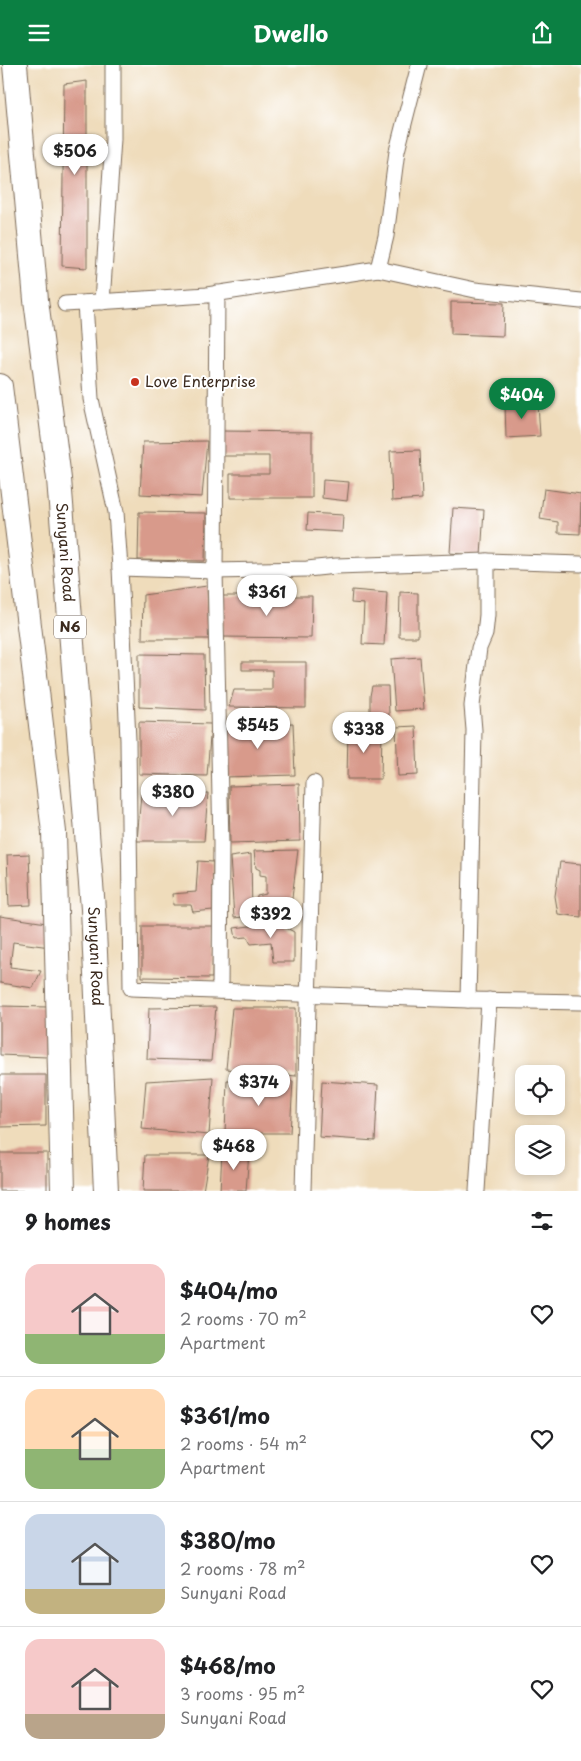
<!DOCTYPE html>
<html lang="en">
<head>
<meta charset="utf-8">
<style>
	:root { --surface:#fff; --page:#f2f2f2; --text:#202124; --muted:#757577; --line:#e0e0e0; --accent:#0b8043 }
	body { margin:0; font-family:"Playpen Sans",sans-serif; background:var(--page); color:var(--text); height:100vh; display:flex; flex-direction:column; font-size:19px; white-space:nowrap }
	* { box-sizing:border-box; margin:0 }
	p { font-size:16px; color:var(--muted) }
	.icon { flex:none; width:28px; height:28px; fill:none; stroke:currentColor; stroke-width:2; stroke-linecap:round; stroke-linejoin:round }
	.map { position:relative; height:1126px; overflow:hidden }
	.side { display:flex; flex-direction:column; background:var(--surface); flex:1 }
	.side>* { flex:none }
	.tools { position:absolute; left:515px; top:1000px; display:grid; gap:10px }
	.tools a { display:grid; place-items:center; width:50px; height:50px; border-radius:10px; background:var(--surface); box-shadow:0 2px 8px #0003; font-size:25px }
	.price { position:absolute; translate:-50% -42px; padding:0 11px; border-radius:18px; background:#fff; color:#222; font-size:16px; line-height:32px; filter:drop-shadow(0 1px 2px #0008) }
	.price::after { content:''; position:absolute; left:50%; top:30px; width:15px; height:11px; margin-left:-8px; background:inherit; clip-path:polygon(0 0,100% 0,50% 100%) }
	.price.active { background:var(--accent); color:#fff }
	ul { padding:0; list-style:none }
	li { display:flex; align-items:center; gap:15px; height:125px; padding:0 25px }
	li+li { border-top:1px solid var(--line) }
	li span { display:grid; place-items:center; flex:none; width:140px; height:100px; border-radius:15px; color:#555 }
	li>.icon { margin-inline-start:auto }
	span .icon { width:60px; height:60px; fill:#fffc; stroke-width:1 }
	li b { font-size:21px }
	h2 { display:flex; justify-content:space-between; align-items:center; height:60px; padding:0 25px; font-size:21px }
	header { display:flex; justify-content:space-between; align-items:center; height:65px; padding:0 25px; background:var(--accent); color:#fff; font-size:22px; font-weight:700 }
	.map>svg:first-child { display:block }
</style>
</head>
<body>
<header><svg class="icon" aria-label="menu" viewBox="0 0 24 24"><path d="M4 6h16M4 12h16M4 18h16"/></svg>Dwello<svg class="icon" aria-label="share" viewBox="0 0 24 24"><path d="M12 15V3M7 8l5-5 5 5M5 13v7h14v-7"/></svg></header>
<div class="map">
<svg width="581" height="1126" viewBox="0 0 581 1126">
	<rect width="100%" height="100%" fill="#fff"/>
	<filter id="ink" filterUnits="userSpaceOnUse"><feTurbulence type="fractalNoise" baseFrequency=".02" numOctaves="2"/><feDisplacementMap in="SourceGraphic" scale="10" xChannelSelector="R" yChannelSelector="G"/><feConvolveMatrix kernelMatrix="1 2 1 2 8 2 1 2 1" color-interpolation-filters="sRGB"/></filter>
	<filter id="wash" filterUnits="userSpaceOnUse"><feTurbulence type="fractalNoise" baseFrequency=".0096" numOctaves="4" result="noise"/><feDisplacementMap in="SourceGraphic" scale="20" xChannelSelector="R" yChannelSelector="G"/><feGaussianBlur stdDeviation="1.12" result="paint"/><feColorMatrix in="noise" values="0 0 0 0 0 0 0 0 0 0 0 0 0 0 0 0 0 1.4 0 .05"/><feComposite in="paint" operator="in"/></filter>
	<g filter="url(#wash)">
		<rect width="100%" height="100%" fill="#efdcbb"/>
		<g id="blocks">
			<!-- building -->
			<g fill="#d89a8b">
				<path d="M87,16V203L62,201L64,19Z"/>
				<path d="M451,237L504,238L503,271L451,269Z"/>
				<path d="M538,338L540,371L506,373L505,339Z"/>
				<path d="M220,366L312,367V433H230V409H269V391H220Z"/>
				<path d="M207,376L202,432L140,429L143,377Z"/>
				<path d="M420,385L422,434L392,436L390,386Z"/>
				<path d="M323,415L349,417L347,436L322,433Z"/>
				<path d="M544,424L581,429L580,469L558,468V457L540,454Z"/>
				<path d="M453,443L484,445L481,491L450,488Z"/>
				<path d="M139,447L206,448L205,496L138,495Z"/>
				<path d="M308,448L343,450L342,467L307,465Z"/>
				<path d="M207,521L209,574H142L143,530Z"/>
				<path d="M352,525L387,528L384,580L362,579L364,539L351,538Z"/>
				<path d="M400,527L418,528V572H399Z"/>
				<path d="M222,531H312L311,573L222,572Z"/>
				<path d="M139,589L204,590L205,645L139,642Z"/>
				<path d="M420,592L424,644L395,646L391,594Z"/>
				<path d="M242,597H306V643L229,642L234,625H272V605H242Z"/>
				<path d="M372,621H388L389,650L370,651V631Z"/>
				<path d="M139,657L211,659L207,711L139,709Z"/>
				<path d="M293,658L295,710L224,712L222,660Z"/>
				<path d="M416,661L418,710L398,711L396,662Z"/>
				<path d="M348,663L382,664L381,714H347Z"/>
				<path d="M299,719L300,776L230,778L229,721Z"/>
				<path d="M208,728L204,776H137L141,729Z"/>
				<path d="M298,785L290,849H256L257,831L266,829V811L260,810V805L256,803L254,786Z"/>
				<path d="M29,789L31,840L9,841L7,790Z"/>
				<path d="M251,789L252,851L234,853L230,792Z"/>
				<path d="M198,796L213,797V845L193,847L191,840H173L172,829L196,827Z"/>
				<path d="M560,797L581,799V852L558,849L555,831Z"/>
				<path d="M0,851L53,859L50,882L13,877L10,902L41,906L33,923L0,918Z"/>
				<path d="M282,857L285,862L294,867V897H273L271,877L251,879L247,872L236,873L234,863Z"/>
				<path d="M142,861H213L212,913L142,912Z"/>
				<path d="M0,941L48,942L47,992L0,990Z"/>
				<path d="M216,942L211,996L147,994L149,943Z"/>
				<path d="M232,943H296V1011L226,1004Z"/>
				<path d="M0,1010H46V1061L0,1062Z"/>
				<path d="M213,1012L209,1070L142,1064L146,1016Z"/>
				<path d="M227,1015L293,1016L290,1068H225Z"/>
				<path d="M322,1016L378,1020L375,1076L319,1072Z"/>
				<path d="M222,1086L249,1087L246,1126H220Z"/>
				<rect x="0" y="1088" width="47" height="38"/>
				<path d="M145,1090H209L203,1126H143Z"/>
			</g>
		</g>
	</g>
	<g filter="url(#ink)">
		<use href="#blocks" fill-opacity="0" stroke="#7a6855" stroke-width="1"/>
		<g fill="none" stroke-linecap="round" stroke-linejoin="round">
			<defs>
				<g id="street">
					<path d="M378,204L475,225L581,236"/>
					<path d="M217,228L215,506L221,779L220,926"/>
					<path d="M102,237L113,74V0"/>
					<path d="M85,238L91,334L116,447L120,503L128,675L131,923L468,935L581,937"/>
					<path d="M65,239L207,230L378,204L386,171L397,86L419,0"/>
					<path d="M120,503L215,506L307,504L336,501L487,496L581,499"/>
					<path d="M468,935L474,665L472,641L479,583L485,569L487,550V496"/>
					<path d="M303,1126L314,718"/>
					<path d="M477,1126L489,935"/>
				</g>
				<g id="primary">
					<path id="s1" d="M15,0L36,235L59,414L93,844L106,1126"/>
					<path d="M0,321L54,767L63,1126"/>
				</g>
			</defs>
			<!-- street casing -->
			<use href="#street" stroke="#7a6855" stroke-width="17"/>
			<!-- primary casing -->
			<use href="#primary" stroke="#7a6855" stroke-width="26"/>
			<!-- street -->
			<use href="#street" stroke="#fff" stroke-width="15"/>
			<!-- primary -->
			<use href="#primary" stroke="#fff" stroke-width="24"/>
		</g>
	</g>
	<!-- markers -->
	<circle fill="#c8321e" stroke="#fff" stroke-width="2" cx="135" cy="317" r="5"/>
	<g text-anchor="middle" stroke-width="4" stroke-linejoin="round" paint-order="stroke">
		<!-- shield labels -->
		<rect fill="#fff" stroke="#766a62" stroke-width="1" x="54" y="550.5" width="32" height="23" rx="4"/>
		<g font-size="14" font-weight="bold" fill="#3b2a1e">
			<text x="70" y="567">N6</text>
		</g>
		<!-- poi labels -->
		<g font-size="15" fill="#3b2a1e" stroke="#fff" text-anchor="start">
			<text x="145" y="322">Love Enterprise</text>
		</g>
		<!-- street labels -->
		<g font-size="15" fill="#3b2a1e" stroke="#fff">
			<text dy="5" stroke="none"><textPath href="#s1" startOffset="490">Sunyani Road</textPath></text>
			<text dy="5" stroke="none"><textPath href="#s1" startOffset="895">Sunyani Road</textPath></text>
		</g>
	</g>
</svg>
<div class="tools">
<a><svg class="icon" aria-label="locate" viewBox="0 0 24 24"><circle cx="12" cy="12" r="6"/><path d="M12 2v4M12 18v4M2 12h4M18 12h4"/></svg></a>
<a><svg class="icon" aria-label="layers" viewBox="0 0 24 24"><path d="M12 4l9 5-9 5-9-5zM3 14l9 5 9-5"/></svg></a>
</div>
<b class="price" style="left:75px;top:111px">$506</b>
<b class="price active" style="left:522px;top:355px">$404</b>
<b class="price" style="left:267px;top:552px">$361</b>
<b class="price" style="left:258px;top:685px">$545</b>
<b class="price" style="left:364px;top:689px">$338</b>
<b class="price" style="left:173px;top:752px">$380</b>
<b class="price" style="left:271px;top:874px">$392</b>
<b class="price" style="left:259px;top:1042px">$374</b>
<b class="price" style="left:234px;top:1106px">$468</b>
</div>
<section class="side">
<h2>9 homes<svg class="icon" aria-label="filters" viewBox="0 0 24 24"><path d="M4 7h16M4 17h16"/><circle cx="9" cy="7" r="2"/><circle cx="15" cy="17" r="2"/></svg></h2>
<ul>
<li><span style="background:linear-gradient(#f6c9c9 70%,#8fb573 0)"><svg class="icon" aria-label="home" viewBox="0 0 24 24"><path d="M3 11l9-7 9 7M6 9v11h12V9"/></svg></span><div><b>$404/mo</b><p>2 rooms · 70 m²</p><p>Apartment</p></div><svg class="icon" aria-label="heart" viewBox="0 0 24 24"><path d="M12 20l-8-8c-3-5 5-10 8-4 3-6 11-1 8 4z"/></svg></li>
<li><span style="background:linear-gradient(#ffd9b3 60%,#8fb573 0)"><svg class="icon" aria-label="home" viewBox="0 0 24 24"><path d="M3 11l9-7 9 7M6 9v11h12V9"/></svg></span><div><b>$361/mo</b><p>2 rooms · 54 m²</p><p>Apartment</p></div><svg class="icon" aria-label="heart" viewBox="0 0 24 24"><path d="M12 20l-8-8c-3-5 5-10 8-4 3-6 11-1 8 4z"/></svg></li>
<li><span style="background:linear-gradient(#c9d6e8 75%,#c2b280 0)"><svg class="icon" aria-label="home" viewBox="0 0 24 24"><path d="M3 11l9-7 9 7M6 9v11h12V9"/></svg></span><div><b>$380/mo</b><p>2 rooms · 78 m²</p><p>Sunyani Road</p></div><svg class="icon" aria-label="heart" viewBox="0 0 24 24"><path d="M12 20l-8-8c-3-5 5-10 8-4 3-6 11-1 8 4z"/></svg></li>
<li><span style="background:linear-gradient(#f6c9c9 75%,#b9a48a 0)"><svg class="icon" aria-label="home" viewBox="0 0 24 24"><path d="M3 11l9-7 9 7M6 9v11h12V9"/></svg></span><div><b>$468/mo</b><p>3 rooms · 95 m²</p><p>Sunyani Road</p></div><svg class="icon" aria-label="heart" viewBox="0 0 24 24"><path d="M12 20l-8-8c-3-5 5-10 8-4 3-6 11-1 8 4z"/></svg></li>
</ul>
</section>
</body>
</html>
